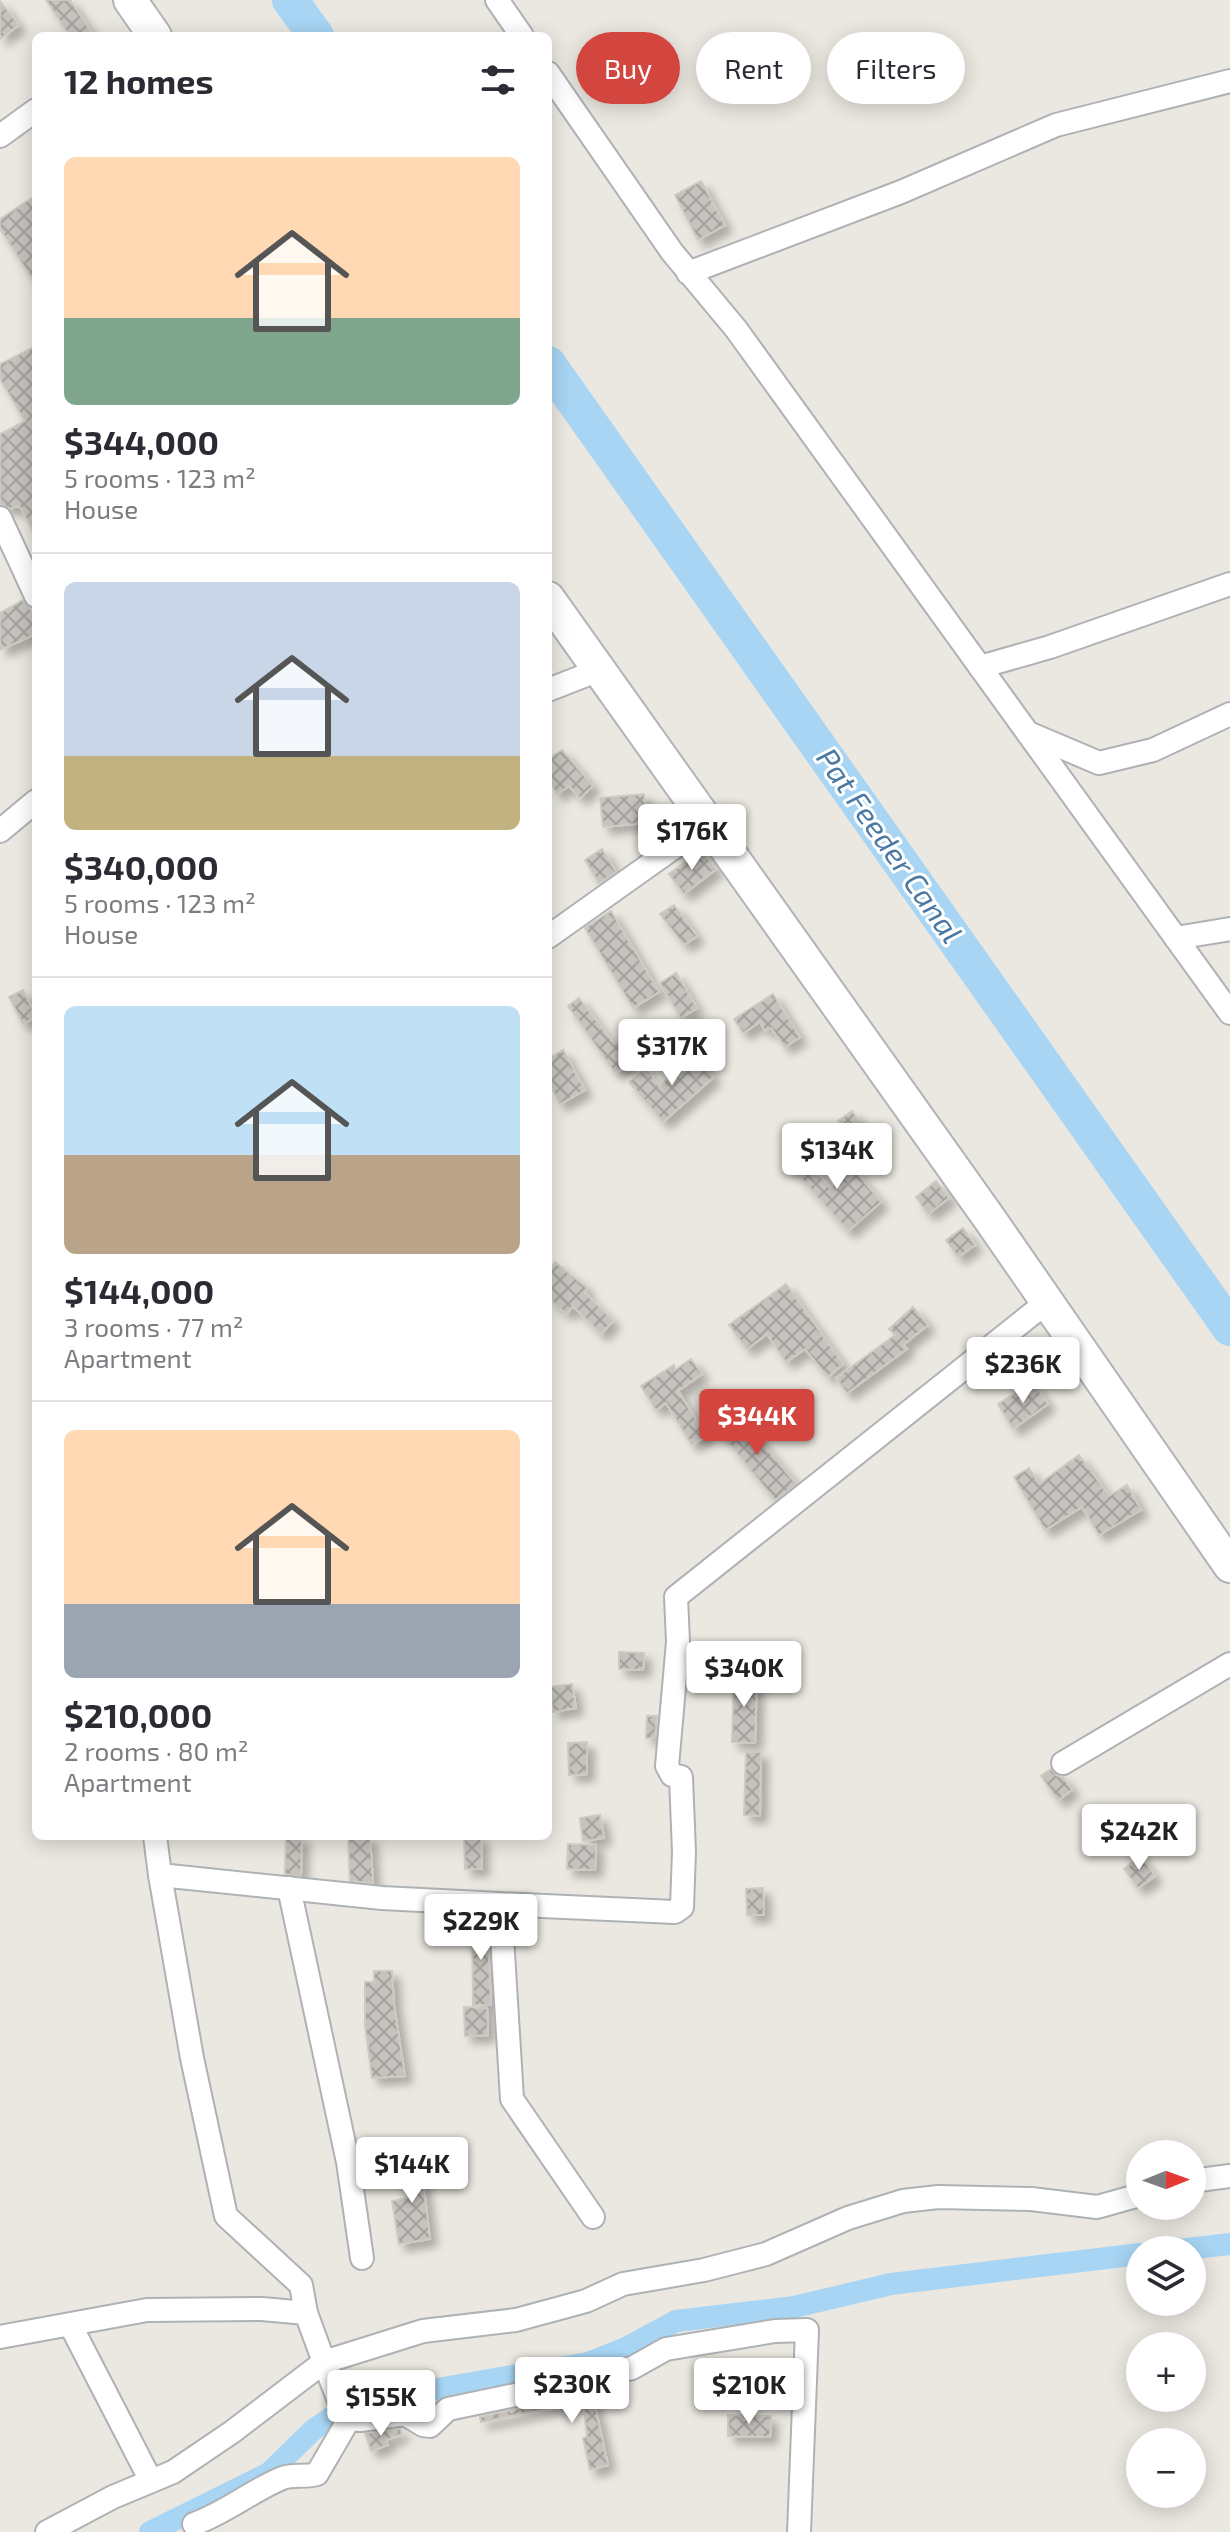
<!DOCTYPE html>
<html lang="en">
<head>
<meta charset="utf-8">
<style>
	:root { --surface:#fff; --page:#f7f7f7; --text:#2b2b33; --muted:#7c7c81; --line:#e1e1e2; --accent:#d3463f }
	body { margin:0; font-family:"Exo 2",sans-serif; background:var(--page); color:var(--text); height:100vh; display:flex; flex-direction:column; font-size:30px; white-space:nowrap }
	* { box-sizing:border-box; margin:0 }
	p { font-size:26px; color:var(--muted) }
	.icon { flex:none; width:44px; height:44px; fill:none; stroke:currentColor; stroke-width:2; stroke-linecap:round; stroke-linejoin:round }
	.map { position:relative; flex:1; overflow:hidden }
	.panel { position:absolute; left:32px; top:32px; width:520px; height:1808px; display:flex; flex-direction:column; background:var(--surface); border-radius:12px; box-shadow:0 4px 20px #0003 }
	.panel>* { flex:none }
	.banner { position:absolute; left:576px; top:32px; width:534px; height:72px; display:flex; gap:16px }
	.needle { width:52px; rotate:89deg }
	.fabs { position:absolute; left:1126px; top:2140px; display:grid; gap:16px }
	.fabs a { display:grid; place-items:center; width:80px; height:80px; border-radius:50%; background:var(--surface); box-shadow:0 4px 20px #0003; font-size:40px }
	.price { position:absolute; translate:-50% -68px; padding:0 18px; border-radius:8px; background:#fff; color:#222; font-size:26px; line-height:52px; filter:drop-shadow(0 2px 4px #0008) }
	.price::after { content:''; position:absolute; left:50%; top:48px; width:24px; height:18px; margin-left:-12px; background:inherit; clip-path:polygon(0 0,100% 0,50% 100%) }
	.price.active { background:var(--accent); color:#fff }
	ul { padding:0; list-style:none }
	li { display:grid; align-content:center; gap:16px; height:424px; padding:0 32px }
	li+li { border-top:2px solid var(--line) }
	li span { display:grid; place-items:center; height:248px; border-radius:12px; color:#555 }
	li>.icon { margin-inline-start:auto }
	span .icon { width:144px; height:144px; fill:#fffc; stroke-width:1 }
	li b { font-size:34px }
	h2 { display:flex; justify-content:space-between; align-items:center; height:96px; padding:0 32px; font-size:34px }
	.chip { padding:0 28px; border-radius:36px; background:var(--surface); box-shadow:0 4px 20px #0003; font-size:28px; line-height:72px }
	.chip.active { background:var(--accent); color:#fff }
	.map>svg:first-child { display:block }
</style>
</head>
<body>
<div class="map">
<svg width="1230" height="2532" viewBox="0 0 1230 2532">
	<defs>
		<pattern id="building-cross-hatch" width="8" height="8" patternUnits="userSpaceOnUse" patternTransform="scale(2)"><rect width="8" height="8" fill="#c6c3be"/><path d="M0 0l8 8M0 8l8-8" fill="none" stroke="#a4a29e"/></pattern>
		<filter id="shadow"><feDropShadow dx="7" dy="7" stdDeviation="4" flood-color="#0004"/></filter>
	</defs>
	<rect width="100%" height="100%" fill="#ebe8e1"/>
	<g fill="none" stroke-linecap="round" stroke-linejoin="round">
		<!-- canal -->
		<g stroke="#a8d5f4" stroke-width="22">
			<path d="M1178,2250L1230,2244"/>
			<path d="M150,2532L269,2473L313,2430L351,2404L588,2363L626,2348L676,2321L794,2307L891,2284L1140,2254"/>
		</g>
		<!-- river -->
		<g stroke="#a8d5f4" stroke-width="36">
			<path d="M290,0L316,36"/>
			<path d="M548,364L1230,1328"/>
		</g>
	</g>
	<!-- building -->
	<g fill="url(#building-cross-hatch)" stroke="#cfcac1" stroke-width="2" filter="url(#shadow)">
		<path d="M46,0H70L94,36H70Z"/>
		<path d="M0,1L19,25L0,39Z"/>
		<path d="M701,181L725,225L698,240L675,195Z"/>
		<path d="M36,195V285L0,229V219Z"/>
		<path d="M36,346V537L21,508L17,506L10,509L0,504V434L25,421L0,379V364Z"/>
		<path d="M23,600L36,616V634L0,650V613Z"/>
		<path d="M562,750L593,786L580,798L569,786L557,794L548,780V759Z"/>
		<path d="M644,794L647,823L603,827L600,798Z"/>
		<path d="M602,849L616,872L599,883L585,860Z"/>
		<path d="M701,850L716,869L684,894L669,874Z"/>
		<path d="M674,905L697,936L684,945L660,914Z"/>
		<path d="M611,911L659,992L633,1008L585,928Z"/>
		<path d="M676,973L697,1008L681,1018L660,983Z"/>
		<path d="M23,990L36,1017L23,1024L9,997Z"/>
		<path d="M773,994L800,1037L785,1047L771,1028L765,1031L760,1022L743,1033L734,1019Z"/>
		<path d="M579,998L614,1044L624,1037L640,1059L615,1073L568,1006Z"/>
		<path d="M563,1050L585,1090L560,1104L548,1081V1059Z"/>
		<path d="M695,1055L714,1077L663,1122L629,1082L645,1067L659,1086Z"/>
		<path d="M852,1111L866,1130L851,1140L838,1121Z"/>
		<path d="M796,1147L830,1188L854,1169L881,1202L848,1231L783,1159Z"/>
		<path d="M936,1181L949,1198L928,1214L916,1197Z"/>
		<path d="M963,1228L975,1245L958,1257L946,1240Z"/>
		<path d="M555,1262L587,1288L584,1292L613,1321L601,1334L573,1306L567,1314L548,1298V1271Z"/>
		<path d="M786,1284L843,1364L828,1377L805,1349L786,1362L767,1334L747,1349L729,1325Z"/>
		<path d="M913,1307L928,1325L903,1345L907,1349L847,1393L836,1378L895,1335L889,1329Z"/>
		<path d="M691,1359L702,1374L678,1391L706,1436L692,1445L666,1403L656,1410L641,1386L674,1365L675,1370Z"/>
		<path d="M1033,1382L1048,1404L1013,1429L998,1404Z"/>
		<path d="M739,1414L796,1484L775,1500L718,1430Z"/>
		<path d="M1079,1455L1109,1496L1127,1485L1141,1510L1099,1535L1082,1507L1045,1530L1014,1477L1029,1468L1039,1484Z"/>
		<path d="M619,1652L644,1653L643,1670L619,1669Z"/>
		<path d="M734,1675L757,1676L755,1743L732,1742Z"/>
		<path d="M572,1684L576,1708L553,1712L549,1687Z"/>
		<path d="M647,1716H657L655,1738H646Z"/>
		<path d="M587,1742V1774L569,1775L568,1743Z"/>
		<path d="M746,1752H761L760,1816L744,1815Z"/>
		<path d="M1051,1769L1056,1775L1063,1777L1072,1790L1058,1800L1041,1776Z"/>
		<path d="M600,1815L604,1838L583,1841L580,1818Z"/>
		<path d="M286,1836H302L301,1876L285,1874Z"/>
		<path d="M348,1836H370L373,1883L350,1881Z"/>
		<path d="M464,1836H481L482,1869H465Z"/>
		<path d="M568,1844L596,1845L595,1870L567,1869Z"/>
		<path d="M1140,1856L1155,1876L1138,1888L1124,1869Z"/>
		<path d="M763,1888L764,1915H747L746,1889Z"/>
		<path d="M472,1917H487L491,2005H473Z"/>
		<path d="M374,1971H392L394,2005L405,2076L372,2078L365,2025V1982H374Z"/>
		<path d="M464,2007L487,2008L488,2035L465,2036Z"/>
		<path d="M420,2155L430,2239L399,2244L392,2201L407,2198L402,2158Z"/>
		<path d="M592,2392L608,2465L590,2470L583,2438L587,2437L583,2402L481,2422L480,2417Z"/>
		<path d="M728,2415L771,2416L770,2437L728,2436Z"/>
		<path d="M400,2429L402,2434L386,2440L388,2445L371,2451L365,2433Z"/>
	</g>
	<g fill="none" stroke-linecap="round" stroke-linejoin="round">
		<defs>
			<g id="street">
				<path d="M497,0L522,36"/>
				<path d="M548,73L672,252L736,329L1230,1013"/>
				<path d="M0,136L36,110"/>
				<path d="M688,273L901,192L1056,125L1230,81"/>
				<path d="M0,518L36,596"/>
				<path d="M980,667L1050,647L1230,584"/>
				<path d="M548,690L599,670"/>
				<path d="M1028,733L1099,763L1153,750L1230,714"/>
				<path d="M0,831L36,801"/>
				<path d="M548,937L707,824"/>
				<path d="M1176,938L1230,929"/>
				<path d="M1063,1763L1230,1664"/>
				<path d="M155,1836L160,1875L382,1898L500,1904L512,2099L593,2217"/>
				<path d="M160,1875L192,2058L226,2216L301,2285L306,2313"/>
				<path d="M289,1888L348,2162L362,2258"/>
				<path d="M500,1904L675,1912L682,1907L684,1852L681,1777L672,1775L667,1766L678,1642L676,1597L1047,1302"/>
				<path d="M1192,2181L1230,2176"/>
				<path d="M71,2326L151,2481"/>
				<path d="M0,2337L147,2310L262,2309L306,2313L324,2362L423,2331L516,2320L586,2301L623,2284L704,2270L766,2254L848,2218L903,2201L938,2197L1031,2199L1097,2207L1140,2195"/>
				<path d="M349,2419L360,2420L405,2414L423,2425L430,2426L448,2409L549,2388L632,2368L666,2349L775,2331L807,2330L799,2532"/>
				<path d="M194,2524C225,2513 250,2492 280,2479C292,2473 305,2478 317,2474L349,2419"/>
				<path d="M47,2532L113,2497L173,2472L232,2432L324,2362L338,2398L349,2419"/>
			</g>
			<g id="secondary">
				<path d="M130,0L155,36"/>
				<path d="M548,598L989,1218L1230,1566"/>
			</g>
		</defs>
		<!-- street casing -->
		<use href="#street" stroke="#afb2b5" stroke-width="26"/>
		<!-- secondary casing -->
		<use href="#secondary" stroke="#b1b4b7" stroke-width="36"/>
		<!-- street -->
		<use href="#street" stroke="#fff" stroke-width="22"/>
		<!-- secondary -->
		<use href="#secondary" stroke="#fff" stroke-width="32"/>
	</g>
	<g text-anchor="middle" stroke-width="6" stroke-linejoin="round" paint-order="stroke">
		<!-- water labels -->
		<g font-size="30" font-style="italic" fill="#4978a3" stroke="#fff">
			<text transform="translate(889 846) rotate(55)" y="10">Pat Feeder Canal</text>
		</g>
	</g>
</svg>
<div class="fabs">
<a><svg class="needle" viewBox="-14 -14 28 28"><path d="M0-13l5 13h-10z" fill="#e53935"/><path d="M0 13l5-13h-10z" fill="#7c7c81"/></svg></a>
<a><svg class="icon" aria-label="layers" viewBox="0 0 24 24"><path d="M12 4l9 5-9 5-9-5zM3 14l9 5 9-5"/></svg></a>
<a>+</a>
<a>−</a>
</div>
<b class="price" style="left:692px;top:872px">$176K</b>
<b class="price" style="left:672px;top:1087px">$317K</b>
<b class="price" style="left:837px;top:1191px">$134K</b>
<b class="price" style="left:1023px;top:1405px">$236K</b>
<b class="price active" style="left:757px;top:1457px">$344K</b>
<b class="price" style="left:744px;top:1709px">$340K</b>
<b class="price" style="left:1139px;top:1872px">$242K</b>
<b class="price" style="left:481px;top:1962px">$229K</b>
<b class="price" style="left:412px;top:2205px">$144K</b>
<b class="price" style="left:572px;top:2425px">$230K</b>
<b class="price" style="left:749px;top:2426px">$210K</b>
<b class="price" style="left:381px;top:2438px">$155K</b>
<div class="banner">
<a class="chip active">Buy</a>
<a class="chip">Rent</a>
<a class="chip">Filters</a>
</div>
<section class="panel">
<h2>12 homes<svg class="icon" aria-label="filters" viewBox="0 0 24 24"><path d="M4 7h16M4 17h16"/><circle cx="9" cy="7" r="2"/><circle cx="15" cy="17" r="2"/></svg></h2>
<ul>
<li><span style="background:linear-gradient(#ffd9b3 65%,#7fa58c 0)"><svg class="icon" aria-label="home" viewBox="0 0 24 24"><path d="M3 11l9-7 9 7M6 9v11h12V9"/></svg></span><div><b>$344,000</b><p>5 rooms · 123 m²</p><p>House</p></div></li>
<li><span style="background:linear-gradient(#c9d6e8 70%,#c2b280 0)"><svg class="icon" aria-label="home" viewBox="0 0 24 24"><path d="M3 11l9-7 9 7M6 9v11h12V9"/></svg></span><div><b>$340,000</b><p>5 rooms · 123 m²</p><p>House</p></div></li>
<li><span style="background:linear-gradient(#bfe0f5 60%,#b9a48a 0)"><svg class="icon" aria-label="home" viewBox="0 0 24 24"><path d="M3 11l9-7 9 7M6 9v11h12V9"/></svg></span><div><b>$144,000</b><p>3 rooms · 77 m²</p><p>Apartment</p></div></li>
<li><span style="background:linear-gradient(#ffd9b3 70%,#9aa5b1 0)"><svg class="icon" aria-label="home" viewBox="0 0 24 24"><path d="M3 11l9-7 9 7M6 9v11h12V9"/></svg></span><div><b>$210,000</b><p>2 rooms · 80 m²</p><p>Apartment</p></div></li>
</ul>
</section>
</div>
</body>
</html>
